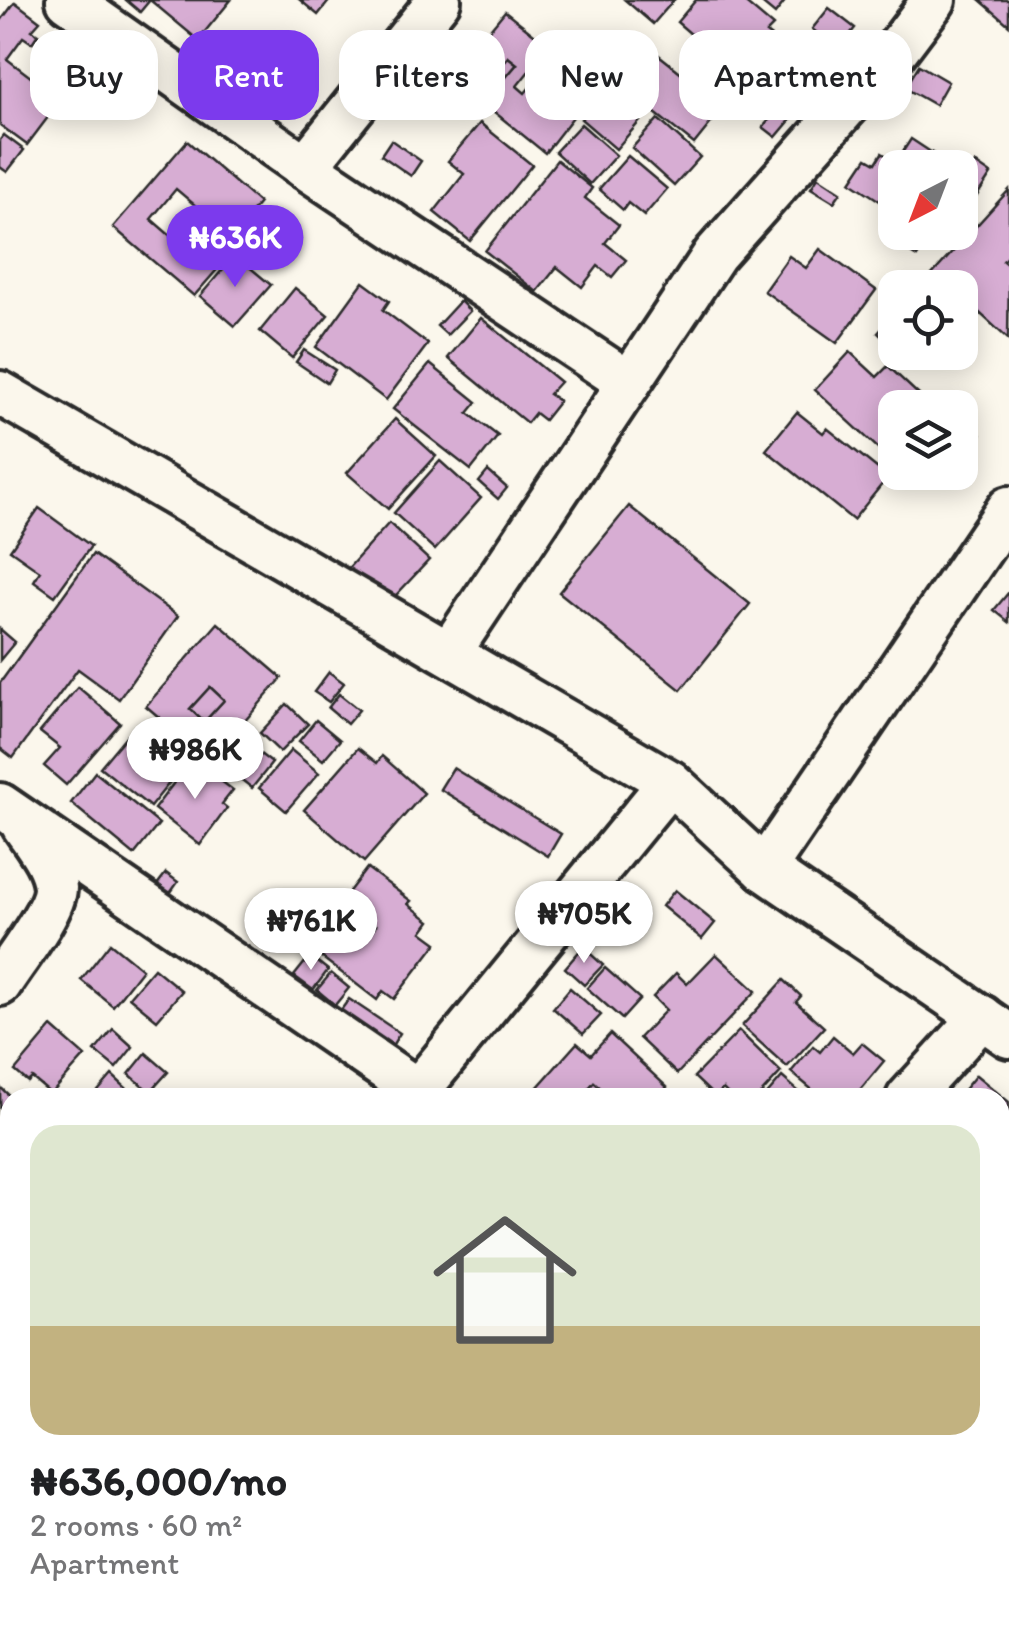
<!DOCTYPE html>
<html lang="en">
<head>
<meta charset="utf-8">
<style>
	:root { --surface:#fff; --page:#f6f6f6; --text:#202124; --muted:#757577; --line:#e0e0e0; --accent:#7c3aed }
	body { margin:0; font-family:Itim,sans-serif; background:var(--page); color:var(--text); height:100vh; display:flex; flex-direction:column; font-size:38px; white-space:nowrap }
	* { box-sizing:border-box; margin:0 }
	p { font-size:32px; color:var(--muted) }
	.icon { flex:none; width:55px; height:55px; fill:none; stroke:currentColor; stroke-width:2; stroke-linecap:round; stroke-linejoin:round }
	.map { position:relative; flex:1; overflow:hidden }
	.details { position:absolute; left:0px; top:1088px; width:1010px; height:552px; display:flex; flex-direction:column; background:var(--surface); border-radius:30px 30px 0 0; box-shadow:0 5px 25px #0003 }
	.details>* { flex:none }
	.banner { position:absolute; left:30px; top:30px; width:950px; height:90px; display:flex; gap:20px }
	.needle { width:65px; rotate:222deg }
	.tools { position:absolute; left:878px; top:150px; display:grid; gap:20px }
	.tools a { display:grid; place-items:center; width:100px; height:100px; border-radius:20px; background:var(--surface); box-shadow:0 5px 25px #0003; font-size:50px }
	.price { position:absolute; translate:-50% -85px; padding:0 22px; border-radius:35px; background:#fff; color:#222; font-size:32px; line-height:65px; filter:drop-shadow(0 2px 5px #0008) }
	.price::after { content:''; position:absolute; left:50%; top:60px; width:30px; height:22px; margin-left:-15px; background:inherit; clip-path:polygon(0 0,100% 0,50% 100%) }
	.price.active { background:var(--accent); color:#fff }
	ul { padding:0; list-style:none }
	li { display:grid; align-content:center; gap:20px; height:530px; padding:0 30px }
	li+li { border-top:2px solid var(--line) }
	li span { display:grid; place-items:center; height:310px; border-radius:30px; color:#555 }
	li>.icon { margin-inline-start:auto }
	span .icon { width:180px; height:180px; fill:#fffc; stroke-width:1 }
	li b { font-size:42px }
	.pill { padding:0 35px; border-radius:30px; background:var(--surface); box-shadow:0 5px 25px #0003; font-size:35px; line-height:90px }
	.pill.active { background:var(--accent); color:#fff }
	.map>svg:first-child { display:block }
</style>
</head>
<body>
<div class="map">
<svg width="1009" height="1639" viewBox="0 0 1009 1639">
	<rect width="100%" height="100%" fill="#fbf7ec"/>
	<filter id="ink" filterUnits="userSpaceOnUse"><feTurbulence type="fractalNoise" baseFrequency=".01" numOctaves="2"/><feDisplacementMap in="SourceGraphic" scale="20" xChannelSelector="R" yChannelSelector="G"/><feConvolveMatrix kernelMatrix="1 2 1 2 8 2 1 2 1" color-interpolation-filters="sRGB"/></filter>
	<g filter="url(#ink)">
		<!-- building -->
		<g fill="#d7add3" stroke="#2b2b2b" stroke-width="2.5" fill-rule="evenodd">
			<path d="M126,0H231L198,40L150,0L140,12Z"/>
			<path d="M300,0H330L318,15Z"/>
			<path d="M625,0H674L653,24Z"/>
			<path d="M696,0H742L773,26L766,33L774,39L764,51L775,60L752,87L677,22Z"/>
			<path d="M758,0H786L775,14Z"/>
			<path d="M980,0H1009V25Z"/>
			<path d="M15,2L40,21L32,30L38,34L32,43L23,37L7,59L61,100L27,145L0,125V22Z"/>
			<path d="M829,8L855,28L838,49L812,29Z"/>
			<path d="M505,11L549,46L517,86L525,93L558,53L597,86L545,153L451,77L468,56L473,60L491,38L486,34ZM508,57L517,64L506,77L498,70ZM548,83L557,90L545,106L535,99Z"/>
			<path d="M650,48L693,82L699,76L718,92L713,100L723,108L694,144L620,85Z"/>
			<path d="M89,51L106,65L99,74L82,61Z"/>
			<path d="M508,57L517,64L506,77L498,70Z"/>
			<path d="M919,65L948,82L935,105L905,88Z"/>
			<path d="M548,83L557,90L545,106L535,99Z"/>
			<path d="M766,85L798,111L776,137L763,127L776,112L757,96Z"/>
			<path d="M606,91L640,121L616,149L581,119Z"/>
			<path d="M658,119L700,157L674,186L632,148Z"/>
			<path d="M480,123L532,165L470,241L434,212L464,174L448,161Z"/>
			<path d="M581,124L616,155L590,184L555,152Z"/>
			<path d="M4,135L24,150L7,172L0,167V140Z"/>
			<path d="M911,139L955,168H895V211L851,182L867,158L876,163L882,153L896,162Z"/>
			<path d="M391,140L421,161L411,176L381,155Z"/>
			<path d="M187,141L259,203L231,236L176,189L151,219L196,258L218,233L236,248L194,296L113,227Z"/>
			<path d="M628,156L667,189L644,216L628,203L623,210L599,189Z"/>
			<path d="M557,160L592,188L585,198L619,225L605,243L626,260L612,277L598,266L582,287L557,267L537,292L485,251Z"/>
			<path d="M975,163L991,174L971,205L960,198V185Z"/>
			<path d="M818,177L841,192L834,202L811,188Z"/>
			<path d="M1009,190V254L1003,261L1009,266L1008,339L971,305L960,317V288H920Z"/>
			<path d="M894,216L895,232H919L929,239L917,257L882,235Z"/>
			<path d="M820,249L876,290L837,343L764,291L789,256L806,268Z"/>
			<path d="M235,255L271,285L235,326L200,296Z"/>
			<path d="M363,282L389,301L383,310L428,344L386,400L316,347Z"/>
			<path d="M295,288L328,315L292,358L260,331Z"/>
			<path d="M460,301L470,311L447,335L437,326Z"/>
			<path d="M895,314V349L878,333Z"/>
			<path d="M481,318L560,382L549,394L559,401L544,420L535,413L527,423L448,358Z"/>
			<path d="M304,350L335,370L327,383L296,362Z"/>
			<path d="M850,352L877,377L888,366L933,408H895V464L815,390Z"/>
			<path d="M899,352H928L915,366Z"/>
			<path d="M430,364L477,402L468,413L498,436L471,470L393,409Z"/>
			<path d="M797,412L823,433L827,428L888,477L853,520L766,450Z"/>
			<path d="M395,419L436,456L388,509L347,473Z"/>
			<path d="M960,422L980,435L963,462L960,461Z"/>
			<path d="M440,461L481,498L435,550L394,513Z"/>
			<path d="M488,471L507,488L498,499L479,482Z"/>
			<path d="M629,506L750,604L681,690L559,592Z"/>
			<path d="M39,508L91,546L55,596L34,581L40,571L10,550Z"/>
			<path d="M389,523L429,560L382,610L343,574Z"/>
			<path d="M93,554L178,616L119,699L78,669L13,758L0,748V683Z"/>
			<path d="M1009,592V622L994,610Z"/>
			<path d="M218,623L282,678L210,761L146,706ZM210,687L224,700L204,722L190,709Z"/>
			<path d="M0,629L15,642L0,660Z"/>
			<path d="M329,672L344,683L329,702L314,692Z"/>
			<path d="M78,687L120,723L66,785L44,766L60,748L40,732Z"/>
			<path d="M210,687L224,700L204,722L190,709Z"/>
			<path d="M339,694L359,710L347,724L328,708Z"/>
			<path d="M287,704L308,724L280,752L260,733Z"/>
			<path d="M316,720L340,740L323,760L299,741Z"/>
			<path d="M146,721L190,757L150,807L100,767L126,736L131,740Z"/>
			<path d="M238,737L272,763L252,788L219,762Z"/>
			<path d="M358,748L377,763L382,756L424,793L364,862L304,810Z"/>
			<path d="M291,750L319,773L286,811L259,788Z"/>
			<path d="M192,759L233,790L222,804L227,808L200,845L154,809Z"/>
			<path d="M453,768L561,834L548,856L440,789Z"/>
			<path d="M95,772L159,824L134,855L71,803Z"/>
			<path d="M367,868L411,901L408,904L430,921L422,932L437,943L394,999L383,991L377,1000L307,946ZM367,918L376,925L365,939L356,932Z"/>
			<path d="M166,873L178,882L166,899L153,890Z"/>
			<path d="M675,890L715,923L702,939L662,906Z"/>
			<path d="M367,918L376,925L365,939L356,932Z"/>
			<path d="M110,943L142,969L113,1006L81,980Z"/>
			<path d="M583,947L603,965L584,985L565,968Z"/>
			<path d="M716,954L756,991L677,1074L639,1038L666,1010L653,997L676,973L687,984Z"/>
			<path d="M310,956L328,970L313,990L294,976Z"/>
			<path d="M154,968L182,991L157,1020L129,997Z"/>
			<path d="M605,968L640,999L622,1019L587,988Z"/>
			<path d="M331,973L349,988L335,1005L317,990Z"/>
			<path d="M784,980L801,996L796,1002L824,1027L787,1067L742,1026Z"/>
			<path d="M570,988L601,1015L583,1034L553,1008Z"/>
			<path d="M349,999L400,1033L390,1049L338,1014Z"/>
			<path d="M52,1027L85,1056L51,1094L32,1078L28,1082L15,1071Z"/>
			<path d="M113,1029L133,1047L116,1068L95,1051Z"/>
			<path d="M739,1031L781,1072L757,1098H732L723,1089L715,1097L694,1077Z"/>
			<path d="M610,1034L667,1087L658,1098H611L594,1082L585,1093L589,1098H528L577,1043L591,1055Z"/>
			<path d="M833,1036L853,1053L862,1043L884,1061L853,1098H822L791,1072L813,1046L820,1052Z"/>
			<path d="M146,1053L168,1072L150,1092L129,1074Z"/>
			<path d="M112,1075L137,1098H92Z"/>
			<path d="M976,1075L1009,1102V1147L1000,1140V1098H957Z"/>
			<path d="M782,1077L806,1098H764Z"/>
			<path d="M594,1082L611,1098H589L585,1093Z"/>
			<path d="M0,1087L12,1098L10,1141L1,1152Z"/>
			<path d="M9,1271L10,1401L0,1412V1282Z"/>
			<path d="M1000,1371L1009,1380V1422L1000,1432Z"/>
			<path d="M1002,1486L1009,1493V1510L1000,1519Z"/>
			<path d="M65,1630H101L110,1639H75Z"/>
			<path d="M136,1630H169L161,1639H146Z"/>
			<path d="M505,1630H515L525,1639H496Z"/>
			<path d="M550,1630H602L594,1639H543Z"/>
			<path d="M655,1630H683L686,1633L681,1639H665Z"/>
		</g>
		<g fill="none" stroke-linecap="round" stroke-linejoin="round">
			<defs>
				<g id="minor">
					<path d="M68,0L305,167L629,383"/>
					<path d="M305,167L439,0"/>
					<path d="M0,393L670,782L764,869L1009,1036"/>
					<path d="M449,653L715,254L894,53L934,0"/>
					<path d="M0,805L418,1091"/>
					<path d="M764,869L1009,508"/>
					<path d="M0,984C13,963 55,910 55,888C54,865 35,843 23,825"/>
					<path d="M412,1098L670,782"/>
					<path d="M908,1098L982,1017"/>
					<path d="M0,1553L10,1542"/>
					<path d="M1000,1587L1009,1577"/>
					<path d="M0,1600L10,1609"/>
					<path d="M32,1630L42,1639"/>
					<path d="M746,1630L754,1639"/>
					<path d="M439,1639L447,1630"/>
					<path d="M956,1639L964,1630"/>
				</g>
			</defs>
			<!-- minor casing -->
			<use href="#minor" stroke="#2b2b2b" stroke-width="50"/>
			<!-- minor -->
			<use href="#minor" stroke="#fbf7ec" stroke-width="42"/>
		</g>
	</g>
</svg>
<div class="tools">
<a><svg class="needle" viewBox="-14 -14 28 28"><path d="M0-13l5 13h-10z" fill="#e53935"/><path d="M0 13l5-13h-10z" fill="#757577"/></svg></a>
<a><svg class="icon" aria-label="locate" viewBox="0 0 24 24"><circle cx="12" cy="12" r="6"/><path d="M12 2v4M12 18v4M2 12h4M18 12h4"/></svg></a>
<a><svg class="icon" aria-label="layers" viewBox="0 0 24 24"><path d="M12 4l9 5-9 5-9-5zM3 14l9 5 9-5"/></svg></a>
</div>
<b class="price active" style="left:235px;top:290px">₦636K</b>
<b class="price" style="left:195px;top:802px">₦986K</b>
<b class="price" style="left:584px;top:966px">₦705K</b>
<b class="price" style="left:311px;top:973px">₦761K</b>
<div class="banner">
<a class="pill">Buy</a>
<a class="pill active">Rent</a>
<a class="pill">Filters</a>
<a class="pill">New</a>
<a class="pill">Apartment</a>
</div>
<section class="details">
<ul>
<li><span style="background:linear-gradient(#dfe7d0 65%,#c2b280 0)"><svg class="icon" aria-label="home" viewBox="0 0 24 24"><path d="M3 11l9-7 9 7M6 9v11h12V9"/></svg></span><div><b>₦636,000/mo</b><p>2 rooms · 60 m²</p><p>Apartment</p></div></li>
</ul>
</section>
</div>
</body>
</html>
